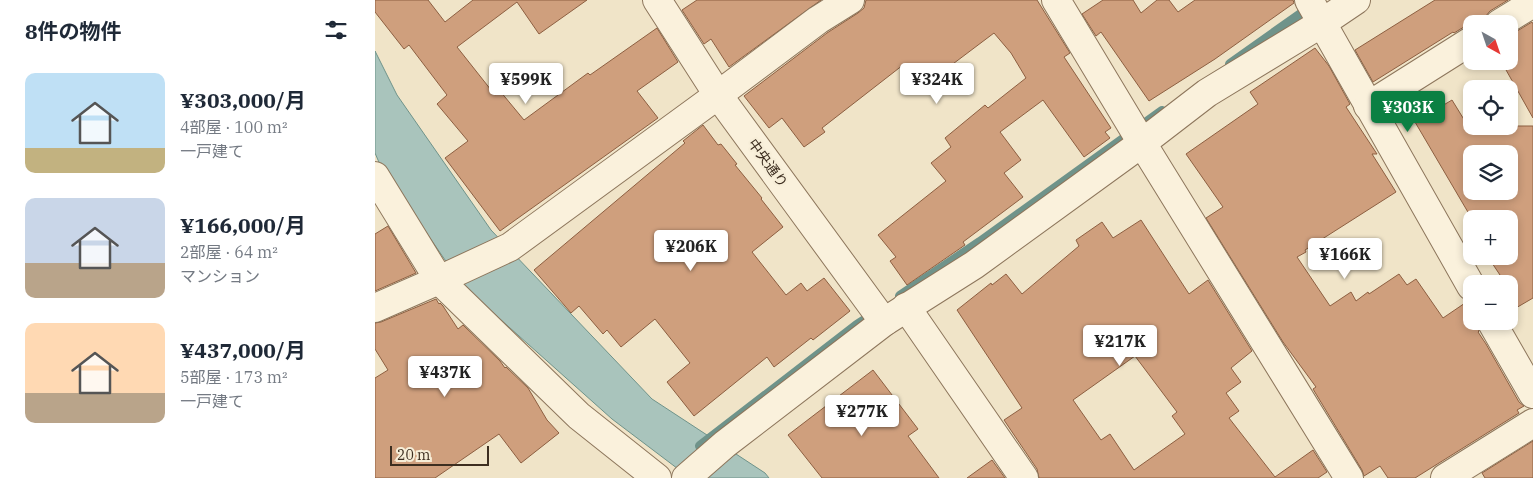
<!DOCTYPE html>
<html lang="ja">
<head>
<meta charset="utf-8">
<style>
	:root { --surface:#fff; --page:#f2f2f3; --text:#1f2937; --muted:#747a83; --accent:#0b8043 }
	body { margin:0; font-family:"IBM Plex Serif","Noto Sans JP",serif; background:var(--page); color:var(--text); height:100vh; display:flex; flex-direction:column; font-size:19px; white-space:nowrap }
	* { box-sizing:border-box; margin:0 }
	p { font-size:16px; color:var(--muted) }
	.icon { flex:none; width:28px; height:28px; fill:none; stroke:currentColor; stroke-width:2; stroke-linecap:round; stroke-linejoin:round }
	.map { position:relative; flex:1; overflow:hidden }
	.sheet { display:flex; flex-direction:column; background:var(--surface); width:375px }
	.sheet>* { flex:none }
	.needle { width:32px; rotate:140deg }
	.fabs { position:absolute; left:1088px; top:15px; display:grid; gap:10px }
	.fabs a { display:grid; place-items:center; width:55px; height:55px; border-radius:10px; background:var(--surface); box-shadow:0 2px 8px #0003; font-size:25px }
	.scale { position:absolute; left:15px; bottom:12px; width:99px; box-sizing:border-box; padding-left:5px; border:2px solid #3d2e20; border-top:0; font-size:14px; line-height:18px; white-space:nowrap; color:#3d2e20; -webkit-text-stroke:4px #f7eed8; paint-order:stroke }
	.price { position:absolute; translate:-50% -42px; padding:0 11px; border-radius:5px; background:#fff; color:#222; font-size:16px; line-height:32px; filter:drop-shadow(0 1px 2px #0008) }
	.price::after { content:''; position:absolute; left:50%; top:30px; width:15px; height:11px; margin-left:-8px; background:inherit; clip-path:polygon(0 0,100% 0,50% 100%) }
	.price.active { background:var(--accent); color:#fff }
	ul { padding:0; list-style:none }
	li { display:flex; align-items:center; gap:15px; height:125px; padding:0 25px }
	li span { display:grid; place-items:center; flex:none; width:140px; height:100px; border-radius:10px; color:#555 }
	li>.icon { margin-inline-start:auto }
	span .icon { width:60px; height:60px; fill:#fffc; stroke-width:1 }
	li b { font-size:21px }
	h2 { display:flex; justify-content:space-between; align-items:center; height:60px; padding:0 25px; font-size:21px }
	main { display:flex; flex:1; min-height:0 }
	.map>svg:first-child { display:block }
</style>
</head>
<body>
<main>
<section class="sheet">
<h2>8件の物件<svg class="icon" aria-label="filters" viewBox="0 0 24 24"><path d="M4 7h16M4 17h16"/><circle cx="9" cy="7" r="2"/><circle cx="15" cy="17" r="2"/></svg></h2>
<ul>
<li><span style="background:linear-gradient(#bfe0f5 75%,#c2b280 0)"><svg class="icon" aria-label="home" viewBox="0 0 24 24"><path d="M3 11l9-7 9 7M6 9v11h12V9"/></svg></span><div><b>¥303,000/月</b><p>4部屋 · 100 m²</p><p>一戸建て</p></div></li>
<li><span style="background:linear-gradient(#c9d6e8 65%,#b9a48a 0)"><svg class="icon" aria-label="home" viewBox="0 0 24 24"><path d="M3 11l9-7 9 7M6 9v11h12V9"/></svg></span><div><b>¥166,000/月</b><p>2部屋 · 64 m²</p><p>マンション</p></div></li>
<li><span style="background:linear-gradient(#ffd9b3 70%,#b9a48a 0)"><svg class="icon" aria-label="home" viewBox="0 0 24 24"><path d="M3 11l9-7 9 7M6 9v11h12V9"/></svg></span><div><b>¥437,000/月</b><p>5部屋 · 173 m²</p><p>一戸建て</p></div></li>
</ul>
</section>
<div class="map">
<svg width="1158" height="478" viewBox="0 0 1158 478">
	<rect width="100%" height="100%" fill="#f0e4c8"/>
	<!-- water -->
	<path fill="#a9c4bc" stroke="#6f938a" d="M0,51L22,95L116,230L277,399L390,473L394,478H315L237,419L88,286L6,167L0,153Z"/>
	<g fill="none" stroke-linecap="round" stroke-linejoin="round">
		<!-- stream -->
		<g stroke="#6f938a" stroke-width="10">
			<path d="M855,64L937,6"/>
			<path d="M525,296L605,242L787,111"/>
			<path d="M325,446L482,325L499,314"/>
		</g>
	</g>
	<!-- building -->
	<g fill="#cf9f7d" stroke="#8d5f41" fill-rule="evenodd">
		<path d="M0,0H53L70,22L98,0H212L164,34L142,2L82,47L120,95L125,91L149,120L213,73L215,75L282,28L303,62L262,91L283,118L125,231L70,158L93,141L62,104L72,95L34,45L29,49L0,12Z"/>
		<path d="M322,0H446L354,67L336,39L329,44L307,10Z"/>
		<path d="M491,0H662L695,53L689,57L736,128L730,132L735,138L709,157L668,100L625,132L646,160L629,173L648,197L588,242L590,245L532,285L515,261L521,257L503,235L571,181L556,163L576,147L570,138L610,105L613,108L651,78L636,53L619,33L546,88L528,65L447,128L450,132L429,147L407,118L394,128L369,96L452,33L483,13L489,8Z"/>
		<path d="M728,0H758L766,13L782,0H794L803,12L820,0H918L919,3L840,59L774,101L726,32L721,36L707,14Z"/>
		<path d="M1060,0H1133L1115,11L1110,17L1108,24H1105L1102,19L1079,33L1078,32L998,82L980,50Z"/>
		<path d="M1157,22L1158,24V118L1126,61H1134V36Z"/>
		<path d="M940,48L954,66L975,104L971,107L1002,154H997L1021,192L930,250L931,252L922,257L955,306L976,292L981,301L993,292L994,294L1024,274L1032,285L1041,279L1068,318L1093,301L1096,302V321H1100L1104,331L1103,332L1111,344L1144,402L1149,406L1142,410L1144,413L1040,478H1013L1005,466L989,476L987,470L938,389L941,387L908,342L831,218L848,207L811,154L883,104L875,92Z"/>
		<path d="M1077,100L1093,126H1158V298L1134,312V284H1119L1122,282L1120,278L1125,275L1117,263L1122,260L1120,256H1134V219H1097L1040,122ZM1096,154H1134V191H1096Z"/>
		<path d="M328,125L343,145L346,144L362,164L360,165L387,198L386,199L408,227L377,252L411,295L426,283L432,291L449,278L475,311L438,340L436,338L399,367L392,357L319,416L292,382L315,363L280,319L246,347L232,330L228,334L204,306L196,313L159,270L310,143L308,141Z"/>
		<path d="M766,220L814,294L833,280L877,351L856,368L866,382L851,393L864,411L854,418L900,477L938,450L952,472L943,478H664L662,469L629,420L647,408L582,310L616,283L617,285L631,274L647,294L704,246L701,240L727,222L738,238ZM760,356L802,412L797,416L810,434L759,470L735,434L726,440L698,400Z"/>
		<path d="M13,226L41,273L0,291V234Z"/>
		<path d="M61,299L64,304L65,303L68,306L83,329L88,325L125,361L130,368L131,367L153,388L172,420L184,433L146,463L124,434L60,478H0V378L13,370L0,349V323L6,322Z"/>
		<path d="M498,370L543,429L533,436L564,478H447L413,435Z"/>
		<path d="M1158,441V478H1110L1107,473Z"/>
		<path d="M617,460L630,478H592Z"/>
	</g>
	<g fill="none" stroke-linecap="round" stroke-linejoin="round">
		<defs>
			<g id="minor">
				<path d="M282,0L343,95L509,322"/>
				<path d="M681,0L767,143L974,478"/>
				<path d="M934,0L1096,286"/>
				<path d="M1124,24L1158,3"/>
				<path d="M993,106L1096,41"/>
				<path d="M0,176L64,280L204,416L282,478"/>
				<path d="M531,307L649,478"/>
				<path d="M0,308L64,280L135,247L343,95L443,20L475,0"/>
				<path d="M1116,321L1158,394"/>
				<path d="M311,478L350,444L509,322L599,265L767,143L832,93L947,23L981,0"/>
				<path d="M1070,478L1158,423"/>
			</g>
		</defs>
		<!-- minor casing -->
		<use href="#minor" stroke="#8d765c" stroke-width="30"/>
		<!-- minor -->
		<use href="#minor" stroke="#faf1dc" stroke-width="28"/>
	</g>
	<g text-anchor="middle" stroke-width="4.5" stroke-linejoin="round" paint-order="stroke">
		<!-- street labels -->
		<g font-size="14" fill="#3d2e20" stroke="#f7eed8">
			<text transform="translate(393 163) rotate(54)" y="5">中央通り</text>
		</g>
	</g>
</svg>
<div class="fabs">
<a><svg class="needle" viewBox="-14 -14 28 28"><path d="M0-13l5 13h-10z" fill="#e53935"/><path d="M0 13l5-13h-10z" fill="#747a83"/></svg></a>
<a><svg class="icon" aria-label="locate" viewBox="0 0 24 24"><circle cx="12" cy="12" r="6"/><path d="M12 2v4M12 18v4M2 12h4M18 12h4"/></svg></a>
<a><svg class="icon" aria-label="layers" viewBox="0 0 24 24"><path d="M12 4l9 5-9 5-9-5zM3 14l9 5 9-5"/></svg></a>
<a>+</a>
<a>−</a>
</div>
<div class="scale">20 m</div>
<b class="price" style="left:151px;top:105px">¥599K</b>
<b class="price" style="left:562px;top:105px">¥324K</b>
<b class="price active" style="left:1033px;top:133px">¥303K</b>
<b class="price" style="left:316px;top:272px">¥206K</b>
<b class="price" style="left:970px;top:280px">¥166K</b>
<b class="price" style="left:745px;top:367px">¥217K</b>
<b class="price" style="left:70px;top:398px">¥437K</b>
<b class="price" style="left:487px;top:437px">¥277K</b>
</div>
</main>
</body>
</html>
